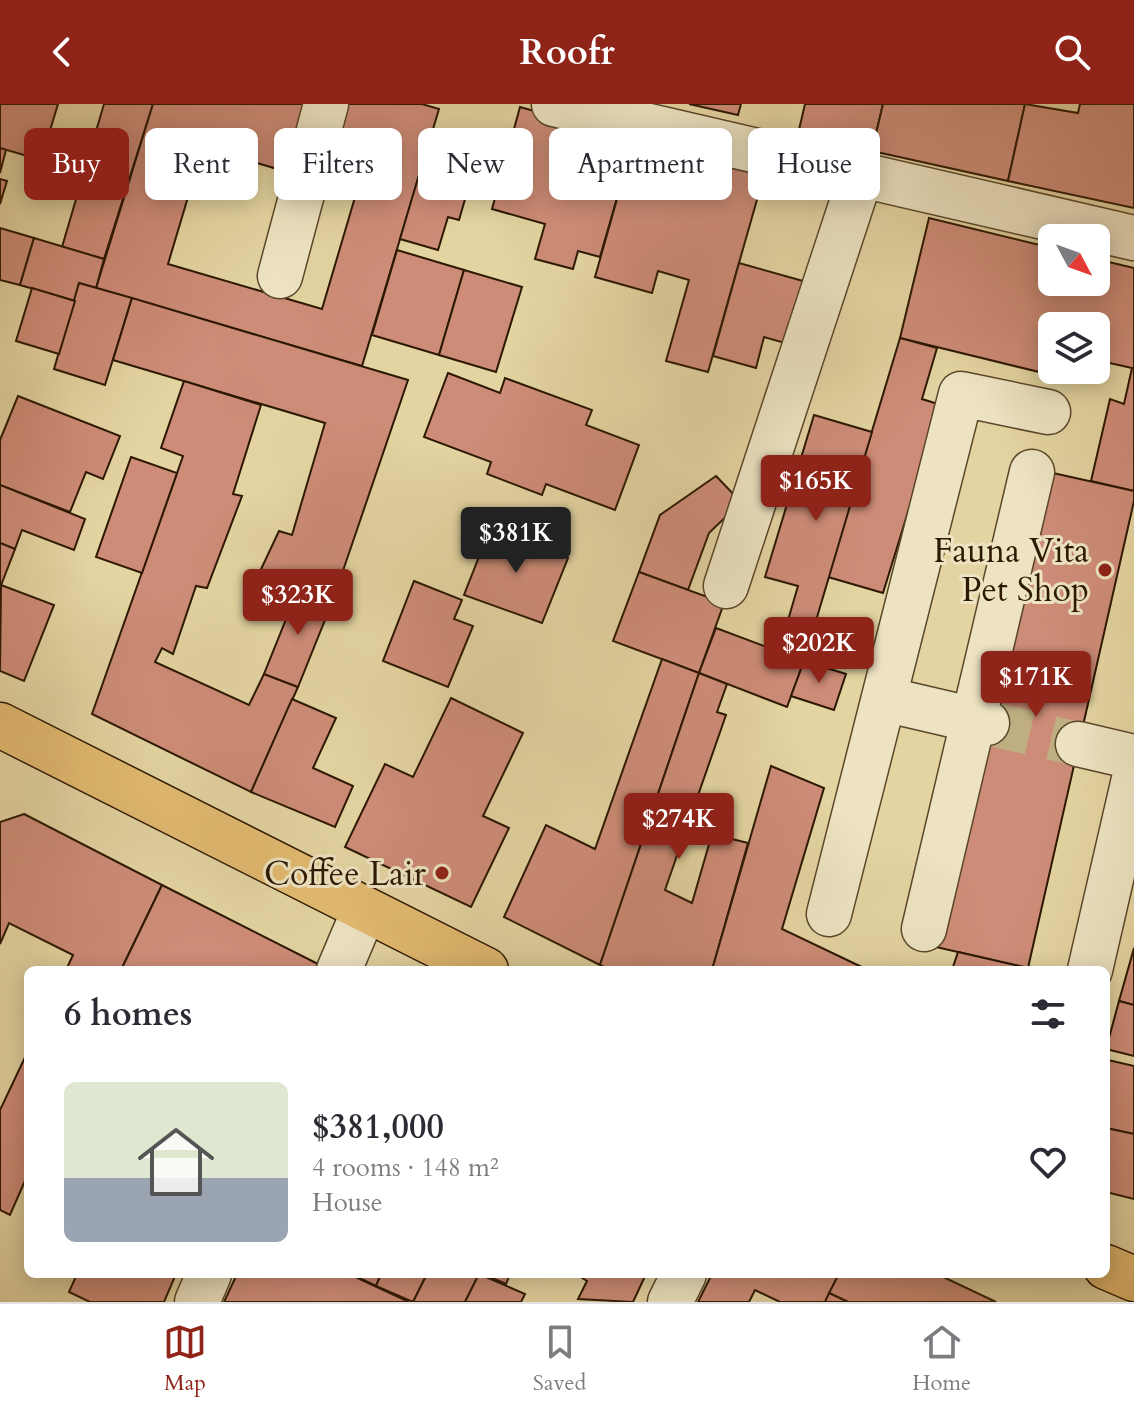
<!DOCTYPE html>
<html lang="en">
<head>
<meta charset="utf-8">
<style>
	:root { --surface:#fff; --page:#f2f2f3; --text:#2b2b33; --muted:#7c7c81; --line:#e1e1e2; --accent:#8f2418 }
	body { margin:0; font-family:Cardo,serif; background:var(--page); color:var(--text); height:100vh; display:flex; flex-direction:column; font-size:30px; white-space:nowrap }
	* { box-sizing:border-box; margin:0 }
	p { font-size:26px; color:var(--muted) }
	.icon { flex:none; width:44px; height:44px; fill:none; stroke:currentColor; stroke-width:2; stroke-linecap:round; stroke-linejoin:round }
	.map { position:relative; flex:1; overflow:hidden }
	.side { position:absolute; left:24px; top:862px; width:1086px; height:312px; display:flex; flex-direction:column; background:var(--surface); border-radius:12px; box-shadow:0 4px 20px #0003 }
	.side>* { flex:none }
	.guide { position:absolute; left:24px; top:24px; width:1086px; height:72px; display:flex; gap:16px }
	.needle { width:52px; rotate:131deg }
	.tools { position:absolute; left:1038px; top:120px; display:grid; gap:16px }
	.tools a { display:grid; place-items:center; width:72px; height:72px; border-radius:12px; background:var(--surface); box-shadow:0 4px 20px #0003; font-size:40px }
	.price { position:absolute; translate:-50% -68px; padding:0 18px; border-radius:8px; background:var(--accent); color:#fff; font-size:26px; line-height:52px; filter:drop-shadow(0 2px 4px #0008) }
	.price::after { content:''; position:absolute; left:50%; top:48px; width:24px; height:18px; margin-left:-12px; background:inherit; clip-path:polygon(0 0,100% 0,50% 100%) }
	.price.active { background:#222; color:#fff }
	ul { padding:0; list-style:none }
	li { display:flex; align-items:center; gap:24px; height:200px; padding:0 40px }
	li+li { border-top:2px solid var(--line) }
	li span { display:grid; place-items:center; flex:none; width:224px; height:160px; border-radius:12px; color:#555 }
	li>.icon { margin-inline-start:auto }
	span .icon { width:96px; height:96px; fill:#fffc; stroke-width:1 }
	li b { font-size:34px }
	h2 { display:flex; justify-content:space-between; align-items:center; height:96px; padding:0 40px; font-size:34px }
	.chip { padding:0 28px; border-radius:12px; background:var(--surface); box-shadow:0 4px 20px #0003; font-size:28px; line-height:72px }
	.chip.active { background:var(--accent); color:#fff }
	header { display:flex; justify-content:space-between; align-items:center; height:104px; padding:0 40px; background:var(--accent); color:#fff; font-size:36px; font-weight:600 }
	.tabs { display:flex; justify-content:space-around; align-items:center; height:112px; border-top:2px solid var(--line); background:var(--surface); font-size:22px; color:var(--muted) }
	.tabs a { display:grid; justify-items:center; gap:4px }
	.tabs .active { color:var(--accent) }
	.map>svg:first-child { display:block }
</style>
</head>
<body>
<header><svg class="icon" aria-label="back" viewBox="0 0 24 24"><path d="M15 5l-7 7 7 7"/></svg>Roofr<svg class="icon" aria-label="search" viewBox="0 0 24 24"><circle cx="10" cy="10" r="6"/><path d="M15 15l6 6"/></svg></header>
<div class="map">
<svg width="1134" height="1198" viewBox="0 0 1134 1198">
	<rect width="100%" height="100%" fill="#e3d4a1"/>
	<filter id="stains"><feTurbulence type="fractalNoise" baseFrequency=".0025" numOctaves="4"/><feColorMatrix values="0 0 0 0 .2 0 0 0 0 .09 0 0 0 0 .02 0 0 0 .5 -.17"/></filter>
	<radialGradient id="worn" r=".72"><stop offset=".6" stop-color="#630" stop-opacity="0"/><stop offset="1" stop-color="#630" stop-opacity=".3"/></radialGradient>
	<!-- building -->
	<g fill="#cd8c77" stroke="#2d1802" stroke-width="2">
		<path d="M0,0H58L41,56L0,44Z"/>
		<path d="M104,0H153L104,155L62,143Z"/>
		<path d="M153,0H316L294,70L203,43L168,160L322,205L366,56L341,49L335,68L314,62L333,0H422L439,5L362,262L96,184Z"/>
		<path d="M689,0H741L738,11Z"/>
		<path d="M805,0H883L872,47L798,30Z"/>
		<path d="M883,0H1025L1008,77L872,47Z"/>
		<path d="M1025,0L1078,9L1080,0H1134V104L1008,77Z"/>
		<path d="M520,3L634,35L600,153L578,147L573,165L535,155L545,120L492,105Z"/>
		<path d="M634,35L764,71L708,268L666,257L689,176L658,167L652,189L595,173Z"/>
		<path d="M0,44L6,46L0,69Z"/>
		<path d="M421,64L470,78L459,116L448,113L438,146L400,135Z"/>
		<path d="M0,75L7,77L0,100Z"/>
		<path d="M929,114L1052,144V178H1096V155L1134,164V387L1091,377L1110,295L1124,300L1132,264L1096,256V222H1052V266H1087L1084,279L900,234Z"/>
		<path d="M0,124L34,134L20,181L0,176Z"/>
		<path d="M34,134L104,155L96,184L79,179L75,197L20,181Z"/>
		<path d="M397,146L464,166L439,251L372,231Z"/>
		<path d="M739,159L803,177L785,239L764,233L756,264L713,252Z"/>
		<path d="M464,166L522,183L496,268L439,251Z"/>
		<path d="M79,179L132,194L105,281L54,265Z"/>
		<path d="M32,184L75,197L59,250L16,237Z"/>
		<path d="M132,194L408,276L333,496L299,483L294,494L254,480L279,427L292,431L325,319L113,256Z"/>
		<path d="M900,234L937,244L922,295L941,301L883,489L828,473Z"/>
		<path d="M448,269L500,289L505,274L592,306L586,321L639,341L615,406L546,380L542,391L487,370L491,358L424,333Z"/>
		<path d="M184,277L261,301L233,390L242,392L207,484L196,482L173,550L162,544L155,558L249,601L264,570L298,583L251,688L92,610L183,352L161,344Z"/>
		<path d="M18,292L120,332L103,375L86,368L70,408L0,381V336Z"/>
		<path d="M814,311L872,328L804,557L779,547L798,482L765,473Z"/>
		<path d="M131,353L177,369L142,469L96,453Z"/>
		<path d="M1044,367L1134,387V397L1028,864L936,843Z"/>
		<path d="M716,372L741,398L709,429L688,486L639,468L660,411Z"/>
		<path d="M0,381L85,415L74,446L22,426L15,445L0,439Z"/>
		<path d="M491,422L568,454L542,519L464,491Z"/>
		<path d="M0,439L15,445L0,484Z"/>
		<path d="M639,468L724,499L699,569L613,537Z"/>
		<path d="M414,477L462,496L454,515L473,522L448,583L383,557Z"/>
		<path d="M1,481L54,501L24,577L0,567Z"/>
		<path d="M299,483L333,496L298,583L264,570Z"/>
		<path d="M716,524L804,557L787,603L699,569Z"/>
		<path d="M662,555L699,569L600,861L504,813L546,721L595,745Z"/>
		<path d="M804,557L846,570L834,606L791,592Z"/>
		<path d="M699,569L727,580L717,608L726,611L665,786L692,799L712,730L748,739L712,866H610L600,861Z"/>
		<path d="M451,594L523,629L483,712L509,724L471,803L345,743L385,660L413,673Z"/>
		<path d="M292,595L336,614L313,664L353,682L335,723L251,688Z"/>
		<path d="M771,662L824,684L782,825L868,866H712Z"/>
		<path d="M24,710L162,781L121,866H66L73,851L9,819L0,840V718Z"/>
		<path d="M162,781L318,860L315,866H121Z"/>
		<path d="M1134,844V901L1119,897Z"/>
		<path d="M958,848L1028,864L1036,866H952Z"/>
		<path d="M1119,897L1134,901V952L1106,945Z"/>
		<path d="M28,947V1070L10,1111L0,1106V1006Z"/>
		<path d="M1108,956L1134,962V1030L1106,1024Z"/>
		<path d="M1106,1024L1134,1030V1095L1106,1088Z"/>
		<path d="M77,1170H176L164,1198H90L69,1188Z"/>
		<path d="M237,1170H349L409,1198H224Z"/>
		<path d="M351,1170H381L376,1182Z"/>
		<path d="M381,1170H427L413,1198L376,1182Z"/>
		<path d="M427,1170H479L465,1198H413Z"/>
		<path d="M479,1170L525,1190L521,1198H465Z"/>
		<path d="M483,1170H510L506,1180Z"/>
		<path d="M646,1170L633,1198L578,1195L587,1177L576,1170Z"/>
		<path d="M712,1170H839L825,1198H780L755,1186L749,1198H698Z"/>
		<path d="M839,1170H937L996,1198H848L829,1189Z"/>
		<path d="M829,1189L848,1198H825Z"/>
	</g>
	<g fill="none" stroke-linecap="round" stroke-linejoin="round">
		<!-- minor-tunnel -->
		<path stroke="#bfae81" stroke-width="44" stroke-dasharray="44 22" stroke-linecap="butt" d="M987,619L1078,640"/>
		<defs>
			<g id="minor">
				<path d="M554,0L1134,134"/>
				<path d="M280,172L326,0"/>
				<path d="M726,482L861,71"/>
				<path d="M884,595L987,619"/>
				<path d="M1078,640L1134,653"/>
				<path d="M829,810L961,290L1048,308"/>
				<path d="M924,825L1032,368"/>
				<path d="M339,866L364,807"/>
				<path d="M1090,866L1134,675"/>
				<path d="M197,1198L209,1170"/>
				<path d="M670,1198L684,1170"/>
			</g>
			<g id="major">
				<path d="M0,621L486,866"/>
				<path d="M1106,1163L1134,1175"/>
			</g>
		</defs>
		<!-- minor casing -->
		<use href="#minor" stroke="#5a472a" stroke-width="47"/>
		<!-- major casing -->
		<use href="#major" stroke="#2d1802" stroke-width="47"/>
		<!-- minor -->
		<use href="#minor" stroke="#ede3c2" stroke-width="44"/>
		<!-- major -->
		<use href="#major" stroke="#e2ba70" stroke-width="44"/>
	</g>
	<!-- markers -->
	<g fill="#8f2418" stroke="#ede3c2" stroke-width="3">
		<circle cx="1105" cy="466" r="8"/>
		<circle cx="442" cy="769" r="8"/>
	</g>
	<g text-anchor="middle" stroke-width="6" stroke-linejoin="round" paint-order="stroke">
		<!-- poi labels -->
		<g font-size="34" fill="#2d1802" stroke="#ede3c2" text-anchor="end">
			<text x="1089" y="458">Fauna Vita<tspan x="1089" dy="39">Pet Shop</tspan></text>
			<text x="426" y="781">Coffee Lair</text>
		</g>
	</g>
	<rect width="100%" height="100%" filter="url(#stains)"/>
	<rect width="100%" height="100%" fill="url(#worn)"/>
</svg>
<div class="tools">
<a><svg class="needle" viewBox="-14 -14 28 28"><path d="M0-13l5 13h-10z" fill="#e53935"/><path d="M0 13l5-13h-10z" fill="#7c7c81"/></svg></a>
<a><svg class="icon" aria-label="layers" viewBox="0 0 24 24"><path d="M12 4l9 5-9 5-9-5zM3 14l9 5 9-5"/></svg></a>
</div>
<b class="price" style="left:816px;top:419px">$165K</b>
<b class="price active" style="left:516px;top:471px">$381K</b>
<b class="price" style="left:298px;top:533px">$323K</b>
<b class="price" style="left:819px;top:581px">$202K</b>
<b class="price" style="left:1036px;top:615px">$171K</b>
<b class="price" style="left:679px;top:757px">$274K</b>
<div class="guide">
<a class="chip active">Buy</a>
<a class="chip">Rent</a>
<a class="chip">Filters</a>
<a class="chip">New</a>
<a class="chip">Apartment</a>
<a class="chip">House</a>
</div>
<section class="side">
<h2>6 homes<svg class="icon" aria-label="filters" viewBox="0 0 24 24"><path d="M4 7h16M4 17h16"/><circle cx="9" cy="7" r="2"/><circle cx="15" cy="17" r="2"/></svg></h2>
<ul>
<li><span style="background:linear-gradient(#dfe7d0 60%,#9aa5b1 0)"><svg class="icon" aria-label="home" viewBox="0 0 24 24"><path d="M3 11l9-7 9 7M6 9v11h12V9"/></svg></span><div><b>$381,000</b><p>4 rooms · 148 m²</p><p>House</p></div><svg class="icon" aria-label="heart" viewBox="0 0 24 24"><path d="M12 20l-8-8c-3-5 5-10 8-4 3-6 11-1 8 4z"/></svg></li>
</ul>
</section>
</div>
<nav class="tabs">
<a class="active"><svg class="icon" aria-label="map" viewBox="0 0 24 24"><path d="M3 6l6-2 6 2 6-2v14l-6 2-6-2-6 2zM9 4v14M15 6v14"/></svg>Map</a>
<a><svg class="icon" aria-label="saved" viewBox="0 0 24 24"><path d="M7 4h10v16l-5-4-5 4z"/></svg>Saved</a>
<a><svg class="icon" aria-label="home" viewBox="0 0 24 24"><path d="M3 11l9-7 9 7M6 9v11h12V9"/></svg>Home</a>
</nav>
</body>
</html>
